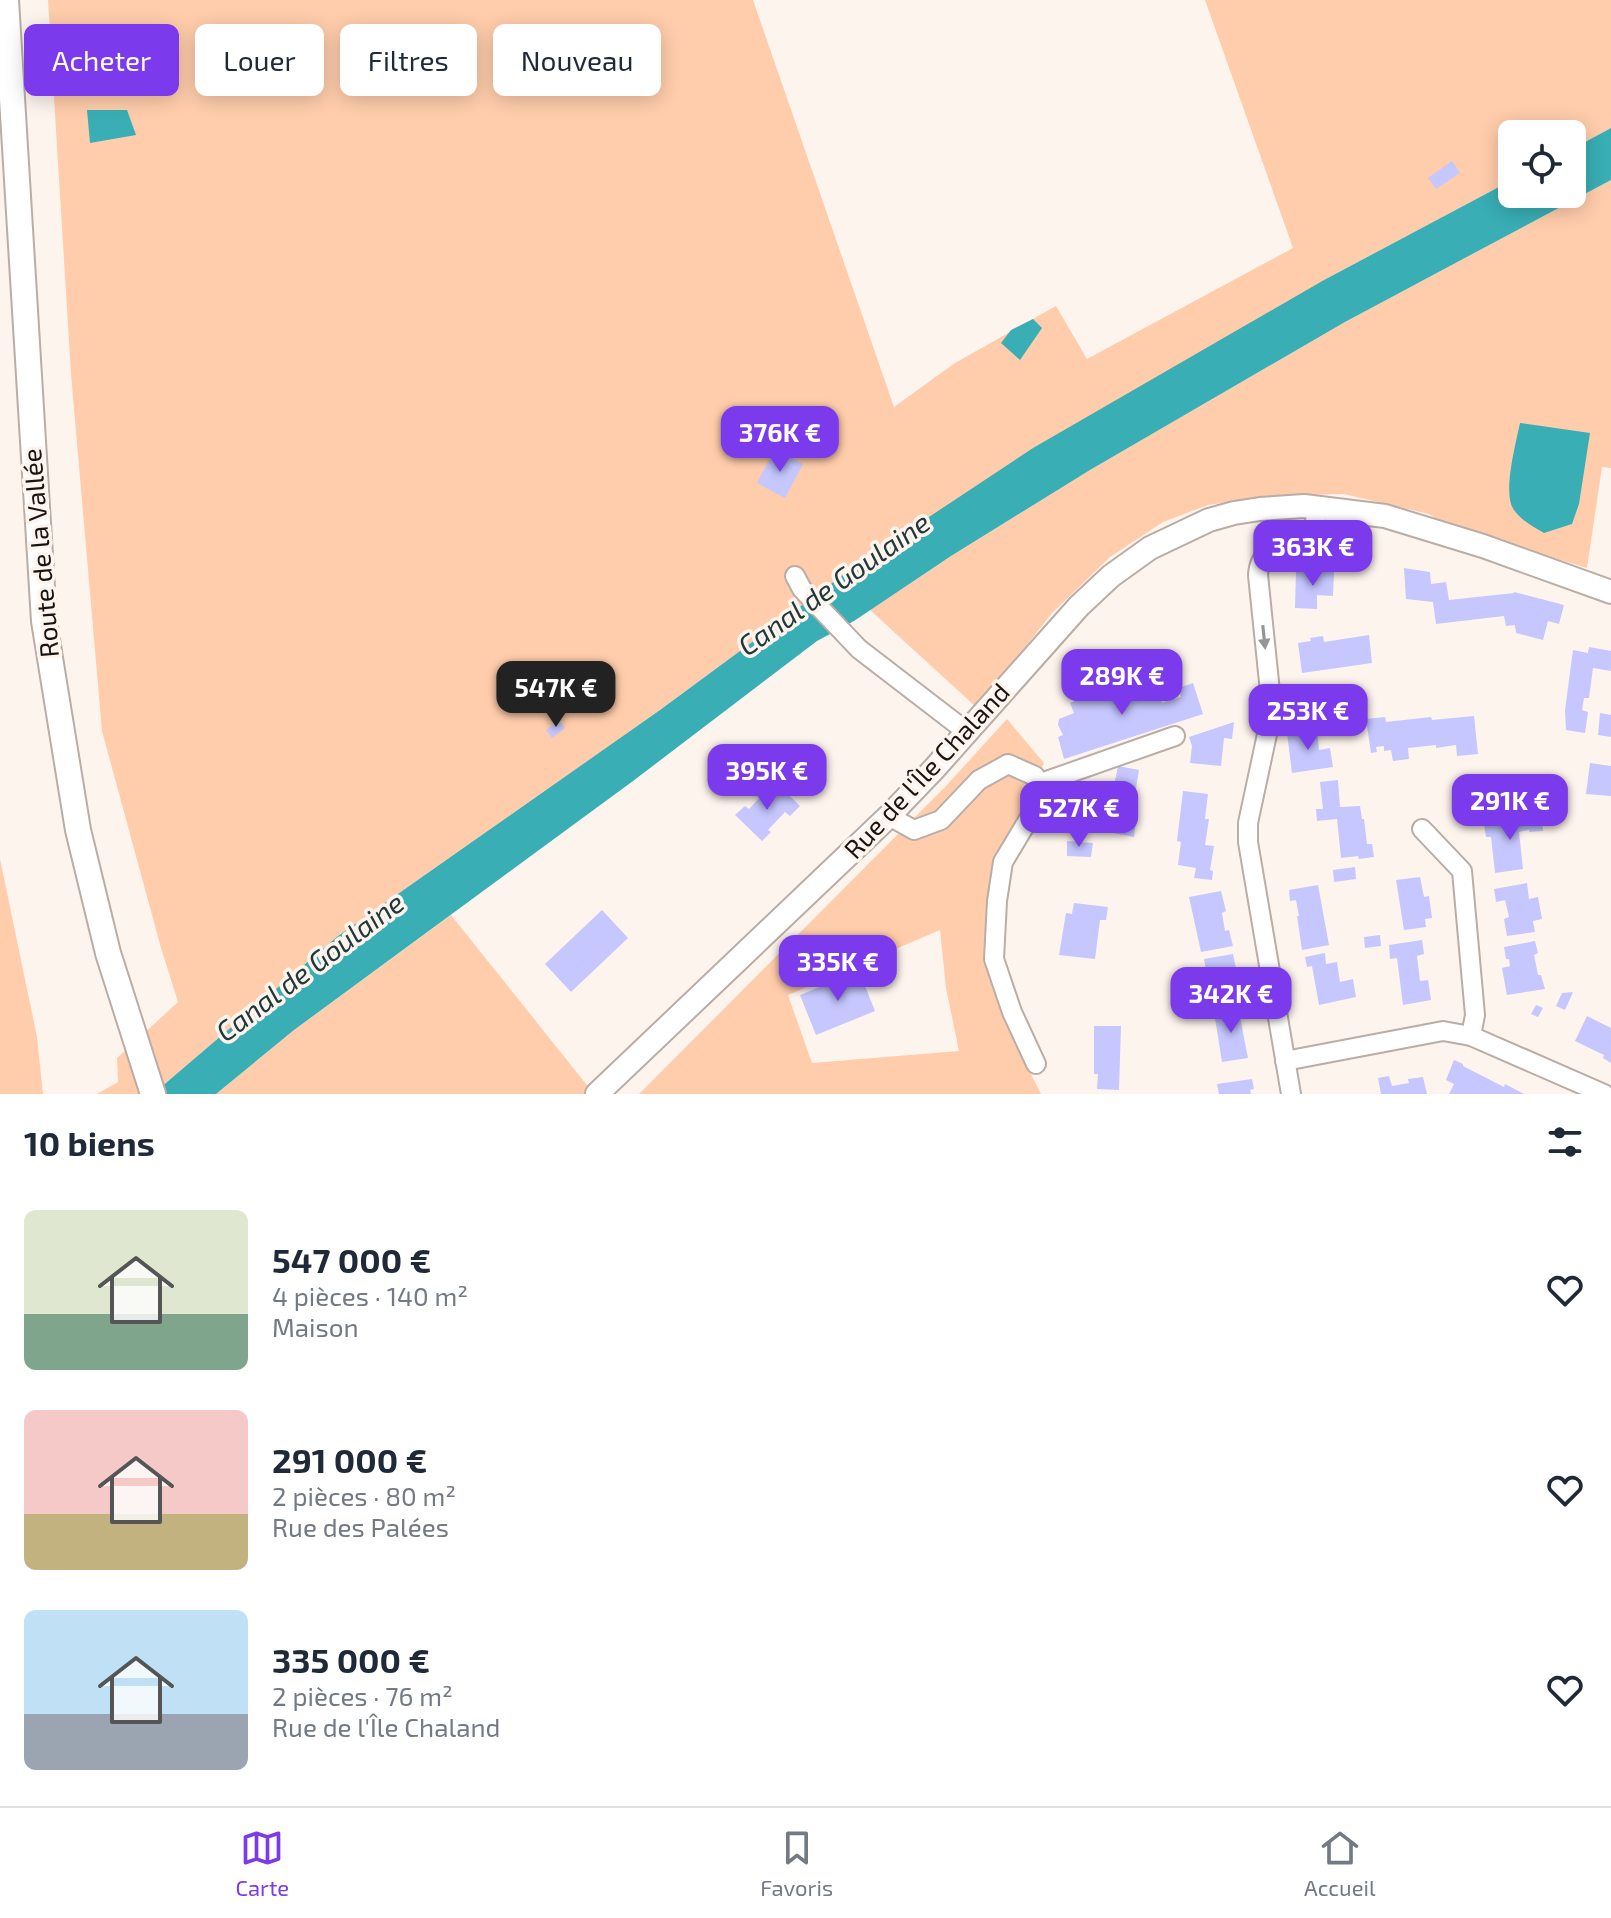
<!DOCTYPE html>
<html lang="fr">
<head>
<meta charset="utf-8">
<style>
	:root { --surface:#fff; --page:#f2f2f3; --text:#1f2937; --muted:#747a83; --line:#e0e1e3; --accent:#7c3aed }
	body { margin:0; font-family:"Exo 2",sans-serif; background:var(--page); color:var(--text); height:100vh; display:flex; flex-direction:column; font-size:30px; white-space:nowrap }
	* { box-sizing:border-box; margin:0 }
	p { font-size:26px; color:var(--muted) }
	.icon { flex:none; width:44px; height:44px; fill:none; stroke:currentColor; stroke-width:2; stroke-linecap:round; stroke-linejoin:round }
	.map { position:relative; height:1094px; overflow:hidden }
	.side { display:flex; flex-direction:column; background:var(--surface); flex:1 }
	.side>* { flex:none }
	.banner { position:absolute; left:24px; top:24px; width:800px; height:72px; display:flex; gap:16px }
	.fabs { position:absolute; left:1498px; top:120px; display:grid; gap:16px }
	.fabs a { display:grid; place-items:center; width:88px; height:88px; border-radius:12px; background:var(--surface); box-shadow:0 4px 20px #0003; font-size:40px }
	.price { position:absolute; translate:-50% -68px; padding:0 18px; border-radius:16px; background:var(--accent); color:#fff; font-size:26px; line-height:52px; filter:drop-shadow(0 2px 4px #0008) }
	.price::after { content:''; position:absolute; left:50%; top:48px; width:24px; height:18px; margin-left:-12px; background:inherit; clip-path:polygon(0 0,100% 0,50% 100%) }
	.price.on { background:#222; color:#fff }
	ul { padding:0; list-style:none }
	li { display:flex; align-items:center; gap:24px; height:200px; padding:0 24px }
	li span { display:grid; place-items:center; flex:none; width:224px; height:160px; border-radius:12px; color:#555 }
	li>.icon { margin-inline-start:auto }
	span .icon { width:96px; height:96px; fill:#fffc; stroke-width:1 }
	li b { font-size:34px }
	h2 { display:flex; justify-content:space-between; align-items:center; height:96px; padding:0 24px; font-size:34px }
	.chip { padding:0 28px; border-radius:12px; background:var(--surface); box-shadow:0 4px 20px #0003; font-size:28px; line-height:72px }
	.chip.on { background:var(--accent); color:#fff }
	.menu { display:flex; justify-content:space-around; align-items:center; height:112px; border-top:2px solid var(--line); background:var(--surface); font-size:22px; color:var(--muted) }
	.menu a { display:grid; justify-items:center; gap:4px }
	.menu .on { color:var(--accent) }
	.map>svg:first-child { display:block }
</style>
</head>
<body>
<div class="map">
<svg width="1611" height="1094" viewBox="0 0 1611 1094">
	<rect width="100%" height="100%" fill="#fef4ee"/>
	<!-- green -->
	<g fill="#ffcdab" fill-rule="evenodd">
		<path d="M48,0H753L894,407L955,363L1056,306L1087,359L1293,248L1205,0H1611V128L1572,149V134H1512V180L1324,280L855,566L660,710L338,936L153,1094H97L118,1082L117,1058L178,1002L161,948L102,731L71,374Z"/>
		<path d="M1611,180V468L1602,467L1587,568L1447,526L1429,514L1344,494L1268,496L1208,505L1163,522L1110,557L1052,613L999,681L975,706L870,610L951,556L1090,470L1345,322Z"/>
		<path d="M1007,719L1044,763L1027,802L996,859L986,933L989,978L1007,1026L1041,1094H639L946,786ZM940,930L946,988L959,1051L812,1063L788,995Z"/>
		<path d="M0,859L37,1037L43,1094H0Z"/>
		<path d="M451,915L594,1094H216L294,1030Z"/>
	</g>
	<!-- water -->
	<g fill="#39aeb5">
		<path d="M87,110H127L136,135L90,143Z"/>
		<path d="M1611,128V180L1345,322L1090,470L951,556L854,621L817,641L633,781L294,1030L216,1094H153L338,936L660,710L855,566L1033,448L1324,280L1512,180V194H1572V149Z"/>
		<path d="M1033,319L1042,328L1020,360L1001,343L1011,330Z"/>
		<path d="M1520,423L1590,433L1579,504L1572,524L1544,533C1533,527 1521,520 1514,510C1502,494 1516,443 1520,423Z"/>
	</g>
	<!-- building -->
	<g fill="#c5c7fe">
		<path d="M1452,161L1460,173L1436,189L1428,178Z"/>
		<path d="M775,449L803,464L785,498L757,483Z"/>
		<path d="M1404,568L1430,572L1431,584L1446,582L1449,600L1514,593V592L1564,605L1559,624L1548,621L1543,640L1516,633L1515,625L1506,626L1504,616L1436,624L1433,602L1406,599Z"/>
		<path d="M1296,571L1334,572L1333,596L1317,595V609L1295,608Z"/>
		<path d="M1369,635L1372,663L1302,673L1298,643L1311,641L1310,638L1323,636L1324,642Z"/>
		<path d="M1589,647L1611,651V671L1593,668L1589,698H1584L1582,710L1588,712L1585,733L1566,730L1565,710L1573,650L1588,653Z"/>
		<path d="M1103,654L1107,664L1091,672L1086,662Z"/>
		<path d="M1193,683L1203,714L1064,759L1058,737L1063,735L1058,725L1059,719L1074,713L1070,703L1118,685L1122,698L1155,686L1162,703L1181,697L1179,688Z"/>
		<path d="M1600,713L1611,715V737L1598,735Z"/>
		<path d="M1474,716L1478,754L1457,756L1456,745L1436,748V745L1408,748L1409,759L1393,761L1391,750L1384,751V746L1376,747L1377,752L1371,753L1366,719L1385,717L1386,722L1431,717L1432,720Z"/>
		<path d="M559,720L565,728L552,738L546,730Z"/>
		<path d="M1234,722L1232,739L1224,738L1221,766L1190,763L1192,746L1189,737Z"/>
		<path d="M1317,729L1319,750L1330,748L1333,767L1292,773L1287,733Z"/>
		<path d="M1590,763L1611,766V796L1586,794Z"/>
		<path d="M1118,766L1139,770L1134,800L1123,798L1122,803L1130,804L1127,820L1136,821L1134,837L1067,824V799L1095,788V804L1109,801L1117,802L1118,798L1112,796Z"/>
		<path d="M1338,780L1340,807L1360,806L1362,819H1364L1367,844H1372L1374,857L1359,859L1358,856L1341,858L1337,819L1317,821L1316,809H1323L1320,782Z"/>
		<path d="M779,785L800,806L790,816L785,812L768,830L771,832L762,841L735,815L745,806L749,809L765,792L769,795Z"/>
		<path d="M1183,791L1208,794L1205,819H1209L1205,845L1214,846L1210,870L1213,871L1212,880L1194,878L1196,868L1178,865L1181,842L1177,841Z"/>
		<path d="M1542,818L1543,831L1529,832V830L1519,832L1523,869L1495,873L1491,837H1486L1484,824Z"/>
		<path d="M1067,841L1093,843L1091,857L1067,856Z"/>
		<path d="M1355,867L1356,879L1334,882L1333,870Z"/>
		<path d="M1420,877L1424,897L1429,896L1432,918L1425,919L1426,927L1404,930L1396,880Z"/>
		<path d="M1527,883L1529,899L1538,897L1542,919L1533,921L1535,932L1507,936L1504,919L1509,917L1505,900L1496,902L1494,889Z"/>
		<path d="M1318,885L1329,945L1302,950L1297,916H1299L1296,900L1290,901L1289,890Z"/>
		<path d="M1221,891L1226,911L1222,913L1225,931L1229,930L1233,946L1201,952L1189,897Z"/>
		<path d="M1074,903L1108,907L1106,920H1100L1095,959L1059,955L1066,913L1072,914Z"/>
		<path d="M602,910L628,938L571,992L545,964Z"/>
		<path d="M1380,935L1381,946L1365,948L1364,937Z"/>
		<path d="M1422,940L1424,954L1417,956L1420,981L1428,980L1431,1000L1403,1005L1397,958L1390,959L1389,945Z"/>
		<path d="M1535,941L1538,953L1534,955L1538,975H1541L1545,989L1507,995L1502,968L1510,966L1509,959H1506L1504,947Z"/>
		<path d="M1325,953L1326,964L1337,962L1340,982L1353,979L1356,997L1319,1005L1312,966L1307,967L1305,957Z"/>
		<path d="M1233,954L1238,978L1233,979L1236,997L1200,1004L1197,989L1209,987L1204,959Z"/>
		<path d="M859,971L875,1011L816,1035L800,995Z"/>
		<path d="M1573,992L1565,1010L1556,1006L1562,993Z"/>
		<path d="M1536,1005L1543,1008L1538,1017L1531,1014Z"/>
		<path d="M1238,1007L1248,1058L1222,1062L1214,1012Z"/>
		<path d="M1587,1016L1611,1028V1063L1603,1058L1604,1055L1575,1041Z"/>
		<path d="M1094,1026H1121L1119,1090L1097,1089L1098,1074H1094Z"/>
		<path d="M1454,1060L1463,1064V1066L1504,1087L1505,1084L1524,1094H1449L1454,1084L1446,1080Z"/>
		<path d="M1389,1076L1392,1086L1409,1083L1408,1079L1423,1077L1427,1094H1381L1378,1078Z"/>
		<path d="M1252,1079L1254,1089L1250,1090L1251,1094H1219L1217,1084Z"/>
	</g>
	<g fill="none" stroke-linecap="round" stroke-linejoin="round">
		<defs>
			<g id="minor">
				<path d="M795,576L802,589L859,649L967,732"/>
				<path d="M1038,784L1175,736"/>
				<path d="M889,816L914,830L941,820L979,780L1008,764L1035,776L1042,797L1003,862L997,901L994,959L1012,1012L1036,1064"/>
				<path d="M1422,829L1462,871L1475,1015L1471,1036"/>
				<path d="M1285,1061L1443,1031L1471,1036L1604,1094"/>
				<path d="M1291,1094L1248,842V823L1272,711L1258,575C1260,540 1295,549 1310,531C1316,525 1316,515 1318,507"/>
			</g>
			<path id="tertiary" d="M597,1094L889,816L934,769L1079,606L1111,576L1150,548L1209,520L1234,513L1260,509L1304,506L1385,516L1483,546L1611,592"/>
			<path id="secondary" d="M6,0L44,621L78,830L108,953L153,1094"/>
		</defs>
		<!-- minor casing -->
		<use href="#minor" stroke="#b9ada6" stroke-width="22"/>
		<!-- tertiary casing -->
		<use href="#tertiary" stroke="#b9ada6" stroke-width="26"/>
		<!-- secondary casing -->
		<use href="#secondary" stroke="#b9ada6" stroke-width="28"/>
		<!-- minor -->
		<use href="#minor" stroke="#fff" stroke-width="18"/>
		<!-- tertiary -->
		<use href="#tertiary" stroke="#fff" stroke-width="22"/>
		<!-- secondary -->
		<use href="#secondary" stroke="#fff" stroke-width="24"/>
	</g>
	<!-- one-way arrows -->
	<defs><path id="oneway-solid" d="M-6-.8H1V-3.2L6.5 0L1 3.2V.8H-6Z" transform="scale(2)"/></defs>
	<use fill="#979594" href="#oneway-solid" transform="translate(1264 637) rotate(84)"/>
	<g text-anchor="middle" stroke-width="7" stroke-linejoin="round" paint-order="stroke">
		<!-- street labels -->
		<g font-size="26" fill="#181411" stroke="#fef4ee">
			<text transform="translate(41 553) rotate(-95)" y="9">Route de la Vallée</text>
			<text transform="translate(927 771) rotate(-47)" y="9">Rue de l'Île Chaland</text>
		</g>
		<!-- water labels -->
		<g font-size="28" font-style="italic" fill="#20393b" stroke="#fef4ee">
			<text transform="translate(834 584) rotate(-35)" y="10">Canal de Goulaine</text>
			<text transform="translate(310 967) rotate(-37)" y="10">Canal de Goulaine</text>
		</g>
	</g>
</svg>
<div class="fabs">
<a><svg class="icon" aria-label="locate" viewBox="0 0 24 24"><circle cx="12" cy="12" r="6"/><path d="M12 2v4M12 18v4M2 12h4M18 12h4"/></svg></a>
</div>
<b class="price" style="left:780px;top:474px">376K €</b>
<b class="price" style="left:1313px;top:588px">363K €</b>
<b class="price" style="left:1122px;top:717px">289K €</b>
<b class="price on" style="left:556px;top:729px">547K €</b>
<b class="price" style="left:1308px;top:752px">253K €</b>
<b class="price" style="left:767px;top:812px">395K €</b>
<b class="price" style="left:1510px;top:842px">291K €</b>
<b class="price" style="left:1079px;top:849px">527K €</b>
<b class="price" style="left:838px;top:1003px">335K €</b>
<b class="price" style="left:1231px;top:1035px">342K €</b>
<div class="banner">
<a class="chip on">Acheter</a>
<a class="chip">Louer</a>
<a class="chip">Filtres</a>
<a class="chip">Nouveau</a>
</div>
</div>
<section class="side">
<h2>10 biens<svg class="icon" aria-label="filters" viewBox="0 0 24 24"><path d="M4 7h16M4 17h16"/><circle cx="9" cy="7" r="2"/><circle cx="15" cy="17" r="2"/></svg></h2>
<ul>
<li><span style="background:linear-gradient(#dfe7d0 65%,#7fa58c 0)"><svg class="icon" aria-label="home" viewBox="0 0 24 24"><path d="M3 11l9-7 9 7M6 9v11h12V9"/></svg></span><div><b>547 000 €</b><p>4 pièces · 140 m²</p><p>Maison</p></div><svg class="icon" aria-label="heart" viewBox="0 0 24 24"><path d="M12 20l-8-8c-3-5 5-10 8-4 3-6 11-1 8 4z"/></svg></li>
<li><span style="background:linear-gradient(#f6c9c9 65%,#c2b280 0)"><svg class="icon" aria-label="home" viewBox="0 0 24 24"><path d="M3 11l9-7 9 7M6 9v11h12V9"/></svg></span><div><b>291 000 €</b><p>2 pièces · 80 m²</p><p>Rue des Palées</p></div><svg class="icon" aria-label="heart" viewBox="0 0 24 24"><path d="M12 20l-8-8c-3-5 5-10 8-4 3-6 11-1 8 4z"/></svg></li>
<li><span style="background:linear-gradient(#bfe0f5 65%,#9aa5b1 0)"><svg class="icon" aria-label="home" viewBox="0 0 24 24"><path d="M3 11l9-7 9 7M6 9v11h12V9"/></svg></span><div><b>335 000 €</b><p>2 pièces · 76 m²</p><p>Rue de l'Île Chaland</p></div><svg class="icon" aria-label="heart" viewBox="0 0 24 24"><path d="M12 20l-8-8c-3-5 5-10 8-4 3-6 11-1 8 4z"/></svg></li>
</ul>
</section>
<nav class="menu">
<a class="on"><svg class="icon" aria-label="map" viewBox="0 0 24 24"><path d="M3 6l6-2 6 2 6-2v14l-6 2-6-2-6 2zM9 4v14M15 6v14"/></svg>Carte</a>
<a><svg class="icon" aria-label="saved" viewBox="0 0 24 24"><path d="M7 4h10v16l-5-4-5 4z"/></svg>Favoris</a>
<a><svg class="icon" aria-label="home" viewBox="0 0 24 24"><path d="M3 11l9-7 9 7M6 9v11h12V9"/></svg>Accueil</a>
</nav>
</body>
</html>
